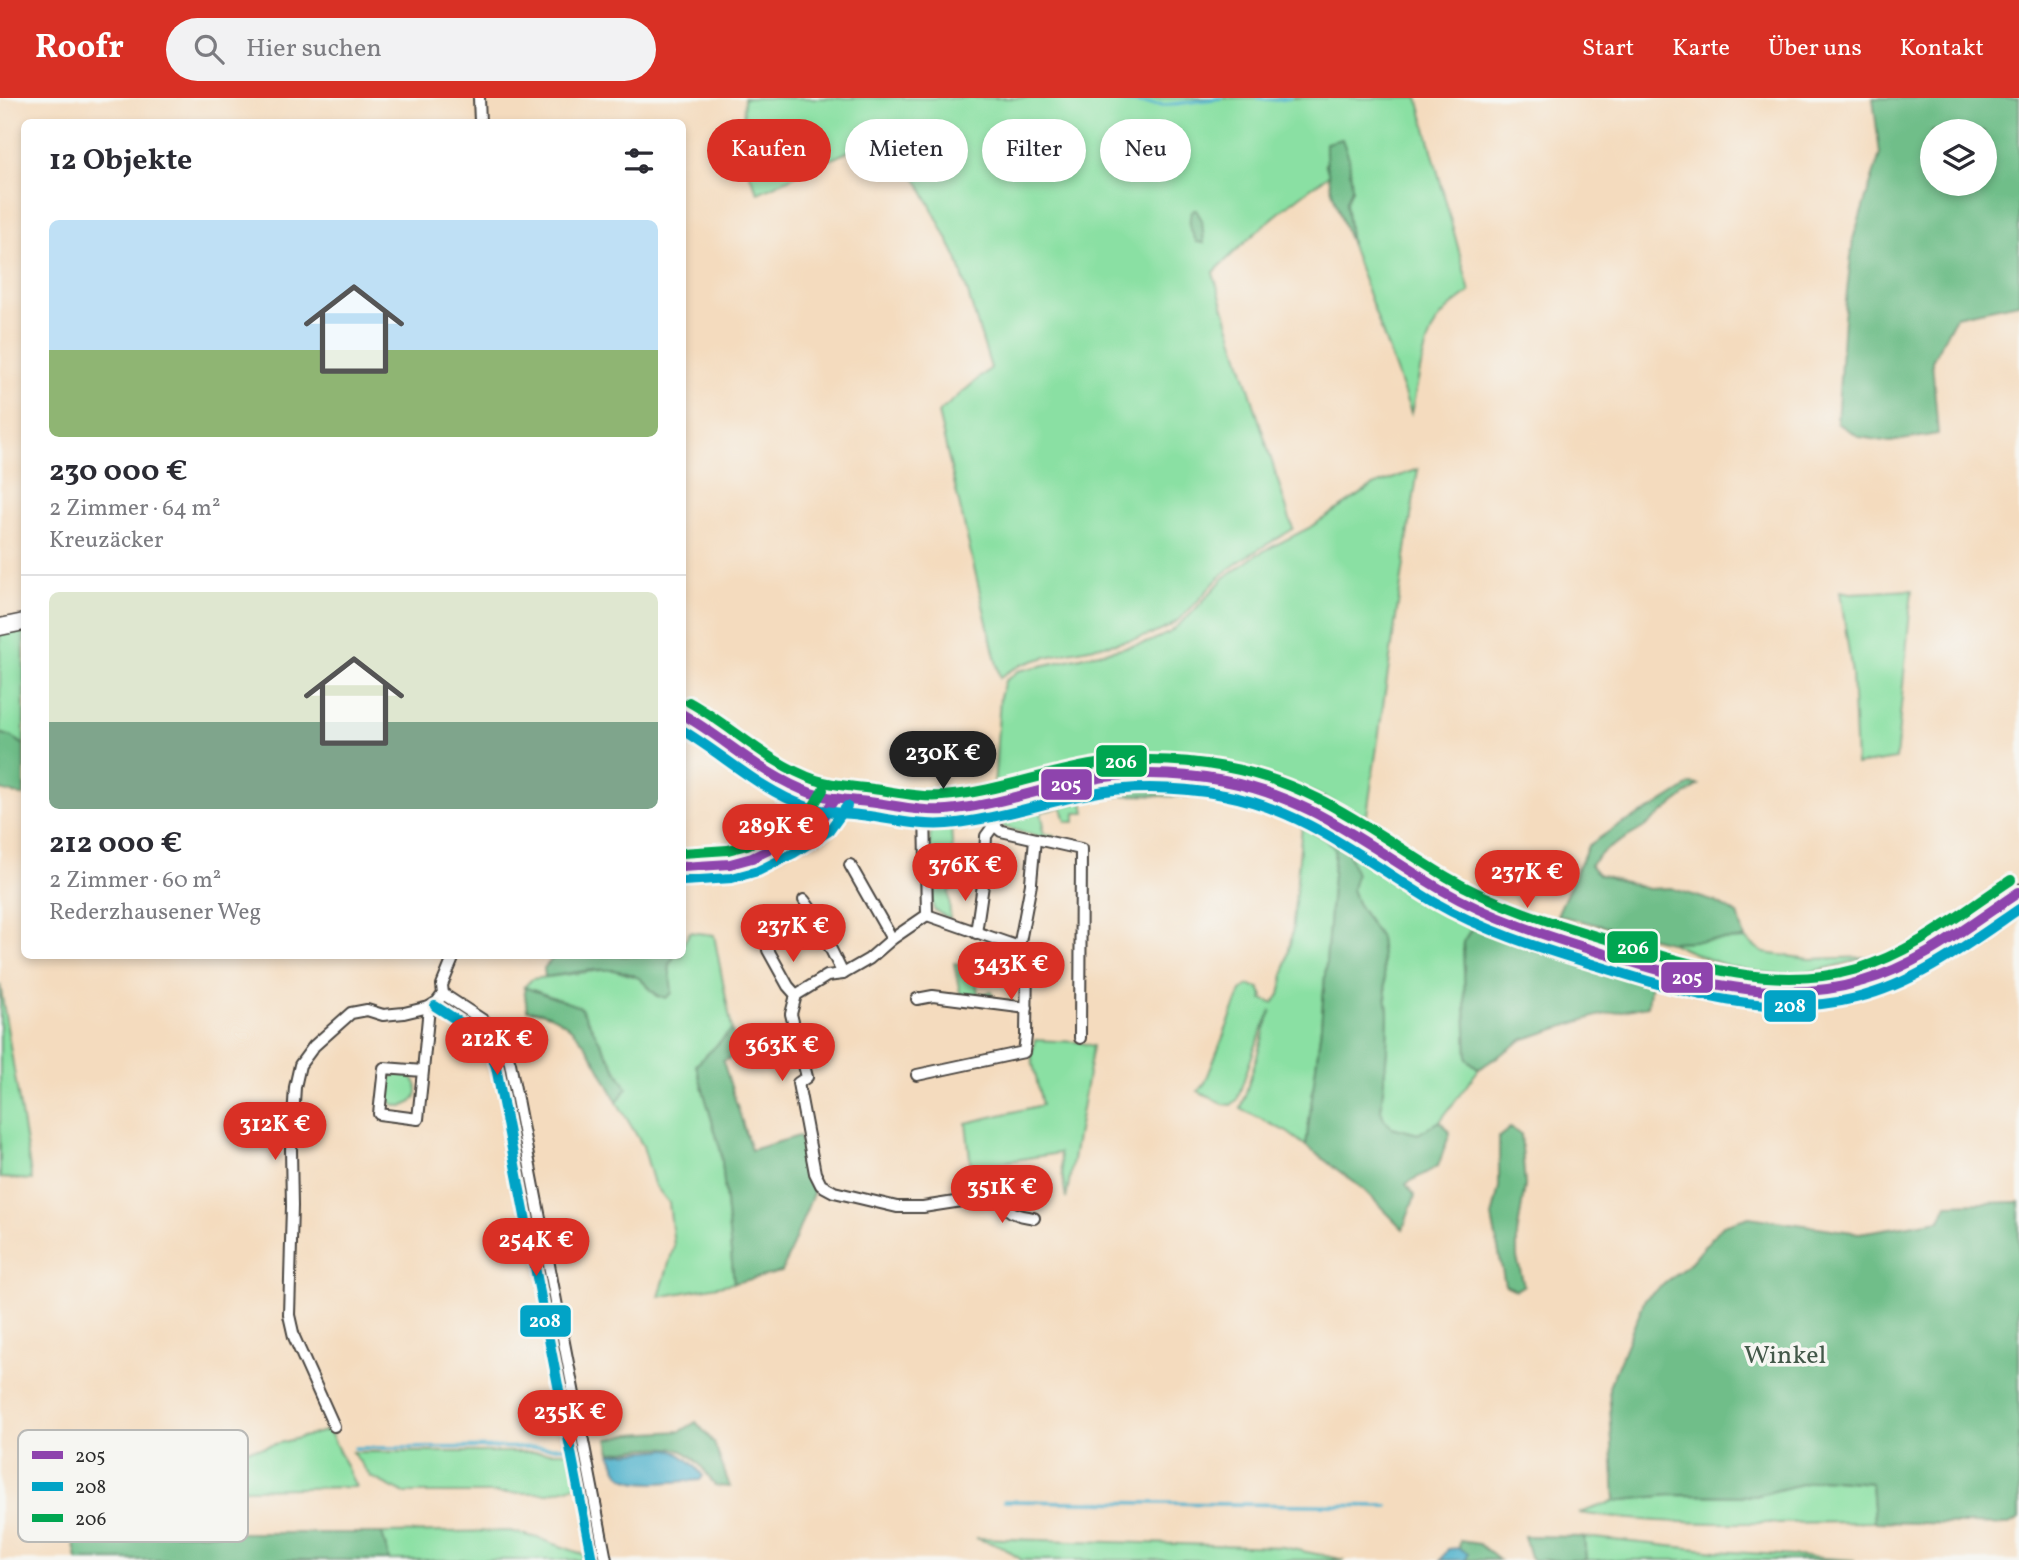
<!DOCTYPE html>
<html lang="de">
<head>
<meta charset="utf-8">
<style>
	:root { --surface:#fff; --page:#f2f2f3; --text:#2b2b33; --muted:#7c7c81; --line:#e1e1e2; --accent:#d93025 }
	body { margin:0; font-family:Vollkorn,serif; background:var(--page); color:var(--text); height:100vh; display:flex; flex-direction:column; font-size:26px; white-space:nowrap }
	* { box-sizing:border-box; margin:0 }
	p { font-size:23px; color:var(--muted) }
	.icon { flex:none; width:38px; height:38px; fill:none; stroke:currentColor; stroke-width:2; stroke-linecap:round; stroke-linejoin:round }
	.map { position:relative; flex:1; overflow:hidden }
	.panel { position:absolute; left:21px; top:21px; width:665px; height:840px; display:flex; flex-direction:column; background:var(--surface); border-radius:10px; box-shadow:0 4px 10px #0003 }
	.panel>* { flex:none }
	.guide { position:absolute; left:707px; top:21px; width:665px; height:63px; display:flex; gap:14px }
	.controls { position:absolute; left:1920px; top:21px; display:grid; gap:14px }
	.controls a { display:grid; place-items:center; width:77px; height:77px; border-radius:50%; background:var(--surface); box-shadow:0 4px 10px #0003; font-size:35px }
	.price { position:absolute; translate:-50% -60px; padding:0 16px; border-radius:24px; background:var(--accent); color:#fff; font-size:23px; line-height:46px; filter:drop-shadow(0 2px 4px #0008) }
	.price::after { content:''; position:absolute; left:50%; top:42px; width:21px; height:16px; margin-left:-10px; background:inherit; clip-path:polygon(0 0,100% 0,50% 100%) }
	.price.active { background:#222; color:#fff }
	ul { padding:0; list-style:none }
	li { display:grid; align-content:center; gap:14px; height:371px; padding:0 28px }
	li+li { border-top:2px solid var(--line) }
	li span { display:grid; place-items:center; height:217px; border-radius:10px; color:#555 }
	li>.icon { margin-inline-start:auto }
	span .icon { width:126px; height:126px; fill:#fffc; stroke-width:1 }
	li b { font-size:30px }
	h2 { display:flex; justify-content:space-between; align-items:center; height:84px; padding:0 28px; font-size:30px }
	.chip { padding:0 24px; border-radius:32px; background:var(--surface); box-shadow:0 4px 10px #0003; font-size:24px; line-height:63px }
	.chip.active { background:var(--accent); color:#fff }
	header { display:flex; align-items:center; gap:42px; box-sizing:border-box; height:98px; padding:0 35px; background:var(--accent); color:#fff }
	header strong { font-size:33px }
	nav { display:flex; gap:38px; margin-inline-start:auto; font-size:24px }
	.search { width:490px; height:63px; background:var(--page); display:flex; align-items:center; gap:18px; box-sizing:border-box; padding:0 24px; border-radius:38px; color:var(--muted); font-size:26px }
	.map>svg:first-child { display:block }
</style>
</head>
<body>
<header>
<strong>Roofr</strong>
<div class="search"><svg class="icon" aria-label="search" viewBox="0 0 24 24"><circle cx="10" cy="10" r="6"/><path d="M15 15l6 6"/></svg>Hier suchen</div>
<nav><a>Start</a><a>Karte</a><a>Über uns</a><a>Kontakt</a></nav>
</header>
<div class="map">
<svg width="2019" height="1462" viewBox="0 0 2019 1462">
	<rect width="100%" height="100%" fill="#f6f6f2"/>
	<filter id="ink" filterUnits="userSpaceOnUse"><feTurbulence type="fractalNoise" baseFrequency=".0143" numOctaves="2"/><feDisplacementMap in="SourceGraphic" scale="14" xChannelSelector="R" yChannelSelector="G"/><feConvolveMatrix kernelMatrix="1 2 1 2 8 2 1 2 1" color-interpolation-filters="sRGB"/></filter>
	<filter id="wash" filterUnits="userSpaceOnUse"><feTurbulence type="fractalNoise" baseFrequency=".00686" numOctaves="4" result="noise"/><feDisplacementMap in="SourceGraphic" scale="28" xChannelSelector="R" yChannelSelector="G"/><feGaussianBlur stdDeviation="1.57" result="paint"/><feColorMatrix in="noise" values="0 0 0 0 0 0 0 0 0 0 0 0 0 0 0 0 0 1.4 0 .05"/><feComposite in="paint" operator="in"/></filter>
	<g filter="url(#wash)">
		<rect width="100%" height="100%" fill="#f4dbbe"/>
		<!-- green -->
		<g fill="#8ae0a3" stroke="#5a8667" stroke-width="2">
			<path d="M744,0H1418L1470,194C1458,203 1445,212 1437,224C1422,247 1418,288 1411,315L1351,147L1346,105L1352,90L1325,65L1329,77C1285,107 1251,137 1213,175L1293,431C1269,446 1242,459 1221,478C1201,497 1184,524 1158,534C1117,550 1028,553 1000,580L938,315L991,270L957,160L920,87L884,37L758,95C740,61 743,37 744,0Z"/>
			<path d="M1418,371L1366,723C1304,684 1221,658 1147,661C1100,662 1041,678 994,689L1000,599L1005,583L1018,573L1149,544L1169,535L1190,517L1224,480L1256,457L1309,430L1373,388Z"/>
			<path d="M1912,492L1896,661L1856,667L1852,576L1840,493L1851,495Z"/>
			<path d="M24,530V647L12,639L0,635V534Z"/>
			<path d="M1083,703L1085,715H1075V724H1066L1062,709L1041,714L1044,728L1042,729L1044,736L1055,737L1052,742L1003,729L1001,722Z"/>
			<path d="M1302,727L1325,741L1335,751L1321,928L1306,1048L1287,1034L1241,1011L1271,912L1254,952L1237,1002L1231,1007L1223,1006L1198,993L1205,985L1241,893L1248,887L1259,890L1263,898L1262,901L1273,905L1280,897L1292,836Z"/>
			<path d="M951,729L955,791L949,792L950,821L934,812L931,800L930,738L933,730Z"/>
			<path d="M1342,734L1412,785L1477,822L1463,844L1467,961L1479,971L1440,1023L1418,1036L1392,1029L1384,1022L1381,1012L1387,952L1388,914L1380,840L1357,805L1352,791Z"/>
			<path d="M690,834L714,837L732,932L696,967L721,1054L734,1185L659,1199L674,1148L669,1105L654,1086L643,1048L617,1004L626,990L580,909L524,889L532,881L611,871L639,880L658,899L672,895L669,866L675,858H682L683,846Z"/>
			<path d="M1745,841L1764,855L1810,861L1871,859C1847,864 1819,874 1796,876C1751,879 1708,863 1669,844Z"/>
			<path d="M954,865L958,866L961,878L976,881L978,896L992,894L993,904L961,899Z"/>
			<path d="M0,886L31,1077L32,1082L0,1080Z"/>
			<path d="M1035,942L1078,944L1093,948L1066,1101L1059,1055L971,1069L966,1025L1042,1007L1031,957Z"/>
			<circle cx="401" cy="992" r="16"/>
			<path d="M329,1332L356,1389L135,1393L72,1375L264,1349Z"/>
			<path d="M352,1354H577L582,1386L549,1395H403L371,1379Z"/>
			<path d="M1821,1381L1871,1385L1874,1424C1775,1424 1677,1430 1579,1415L1615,1403L1671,1397L1755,1398Z"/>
			<path d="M509,1433L538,1440L599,1462H389L382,1435Z"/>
			<path d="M1584,1439L1717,1453L1855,1462H1586Z"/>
			<path d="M975,1440L1283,1449L1345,1462H1022L1000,1448Z"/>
		</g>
		<!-- forest -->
		<g fill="#6fbe89" stroke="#4d745a" stroke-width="2" fill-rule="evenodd">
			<path d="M1873,0H2019V205L1956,218L1932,263L1938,336L1890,344L1860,339L1837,325L1844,220L1853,141L1880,56ZM1932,33H1984V86H1932Z"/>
			<path d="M1342,41L1349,60L1352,90L1346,105L1351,147C1339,114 1324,80 1326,45Z"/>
			<path d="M1193,112H1196L1202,122L1204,145L1197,144C1191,134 1186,122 1193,112Z"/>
			<path d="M0,635L12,639L24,647V698L0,692Z"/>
			<path d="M1175,686L1229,693L1285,707L1342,734L1356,777L1352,791L1357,805L1380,840L1388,914L1387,952L1381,1012L1384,1021L1392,1029L1418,1036L1440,1023L1450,1035L1438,1068L1406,1086L1415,1098L1403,1131L1363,1091L1306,1048L1321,928L1335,751L1325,741L1298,725L1268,714L1217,700L1134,697L1093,700L1007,714V708L1065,694L1110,688Z"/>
			<path d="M1691,686L1699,687L1643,730L1604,753L1590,767L1598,776L1648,791L1671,790L1715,804L1738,816L1745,841L1669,844L1557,817L1588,748L1617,728L1653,710Z"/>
			<path d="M1477,822L1651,883L1648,908L1597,918L1524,941L1479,971L1467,961L1463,844Z"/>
			<path d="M555,858H675L669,866L672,895L666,900C653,898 649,887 639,880C611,864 575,875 545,879L544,870Z"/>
			<path d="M524,889L580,909L627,990L617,1004C595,963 579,916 527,912Z"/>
			<path d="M732,932L738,957L723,963L751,1052L799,1038L814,1093L782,1174L734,1185L721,1054L696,967Z"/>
			<path d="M1510,1030L1521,1036L1525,1088L1517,1137V1160L1524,1187L1516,1192L1505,1187L1492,1119L1499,1089V1039Z"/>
			<path d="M2019,1104V1421L2009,1427L1874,1424L1871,1385L1821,1381L1755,1398L1671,1397L1615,1403L1609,1289L1645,1201L1689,1166L1723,1127L1749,1119L1859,1135L1940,1122L1947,1106Z"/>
			<path d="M696,1324L714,1345L730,1389L715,1388C708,1376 695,1358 682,1353C665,1345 629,1353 611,1354L608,1341L631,1336L681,1333Z"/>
			<path d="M72,1435H382L389,1462H77Z"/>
			<path d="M1524,1438L1584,1439L1586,1462H1533L1530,1459Z"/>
			<path d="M1460,1443L1479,1446L1499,1462H1466L1468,1455L1459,1450Z"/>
		</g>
		<!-- water -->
		<g fill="#4cb0cb" stroke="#3c6e7b" stroke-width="2">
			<path d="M669,1351C683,1356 695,1367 703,1378L700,1382C680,1383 643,1389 625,1380C617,1375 614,1365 611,1356Z"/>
			<path d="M1459,1450L1468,1455L1466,1462H1441L1448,1451Z"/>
		</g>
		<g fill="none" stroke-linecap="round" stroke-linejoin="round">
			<!-- stream -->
			<g stroke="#4cb0cb" stroke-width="3.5">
				<path d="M1113,0L1118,3L1166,7L1221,0"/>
				<path d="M1258,0L1277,2L1290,0"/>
				<path d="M355,1350L574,1349"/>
				<path d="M1004,1403L1388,1408"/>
			</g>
		</g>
	</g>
	<g filter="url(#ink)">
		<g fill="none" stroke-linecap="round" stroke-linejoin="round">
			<defs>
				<g id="street">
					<path d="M479,0L480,24"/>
					<path d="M992,704L994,727L1001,733L1081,751L1080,940"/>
					<path d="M925,712L927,817L892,841L869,861L843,876L827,878L796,897L791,916L807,979L798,985L815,1075L821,1087L834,1094L897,1109H923L1000,1097L1014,1079"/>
					<path d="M850,767L892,841"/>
					<path d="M682,769L730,766L752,760L787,743L821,722L835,700"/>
					<path d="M984,777L986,738L994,727"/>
					<path d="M1031,784L1035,741"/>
					<path d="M804,802L812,813L843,876"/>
					<path d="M976,835L984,780"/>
					<path d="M1019,849L1031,786"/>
					<path d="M768,852L788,888L796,897"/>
					<path d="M443,896L492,928L499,935L510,965L606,1462"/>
					<path d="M917,901L933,898L1027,910"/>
					<path d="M423,973L418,1021L379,1016L384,970L423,973L429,909"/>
					<path d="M917,977L1024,954L1026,938L1027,859L1024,853L1019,849L927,817"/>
					<path d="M1000,1097C1008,1117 1014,1116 1034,1120"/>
					<path d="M334,1328L294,1239L289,1217L292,1108L291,1051L295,989L300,967L314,948L351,915L367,912L383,917L404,915L429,909L437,904L443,896L442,887L454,858"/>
				</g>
				<g id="secondary">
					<path d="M0,529L24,524"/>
					<path d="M682,616C712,632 737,655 766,673C780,682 796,689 811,695C829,701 850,702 868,704C894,708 921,714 947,712C1002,706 1055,685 1110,678C1153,673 1196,677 1239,686C1320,703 1373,751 1442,792C1492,821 1547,838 1603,855C1681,879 1767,908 1850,887C1887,878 1922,860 1954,839C1977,825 1997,808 2019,794"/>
				</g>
			</defs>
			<!-- street casing -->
			<use href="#street" stroke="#494541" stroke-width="14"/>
			<!-- secondary casing -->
			<use href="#secondary" stroke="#494541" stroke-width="19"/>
			<!-- street -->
			<use href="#street" stroke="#fff" stroke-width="10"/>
			<!-- secondary -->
			<use href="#secondary" stroke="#fff" stroke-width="16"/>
			<defs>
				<g id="bus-1">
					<path d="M682,616C726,641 763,678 811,695C830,701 849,702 868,704C894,707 920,714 947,712C995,708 1041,690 1088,682C1133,673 1179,675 1224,683C1311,699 1368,749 1442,792C1492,821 1547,838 1602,855C1686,881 1776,910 1863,883C1922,866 1969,827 2019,794"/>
					<path d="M682,769L730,766L752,760L787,743L821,722L835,700"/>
				</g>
				<g id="bus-2">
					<path d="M682,632C724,657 759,691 805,708C825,715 847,715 869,718C895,722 921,728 947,726C995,722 1041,705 1088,696C1133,687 1179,689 1224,697C1305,712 1365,763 1434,804C1484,833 1540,850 1595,867C1679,893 1767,922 1856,900C1917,885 1968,846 2019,811"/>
					<path d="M683,783L732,780L758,773L794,755L829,733L847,708"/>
					<path d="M435,908L483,939L487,943L496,969L592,1462"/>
				</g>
				<g id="bus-3">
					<path d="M689,604C732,628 769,666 816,682C834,688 854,688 873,691C896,694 920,700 943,698C1000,694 1054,670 1111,664C1149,660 1187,662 1225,669C1314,685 1372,734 1447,779C1496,808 1552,825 1606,841C1687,866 1773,895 1857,871C1916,853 1961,815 2011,782"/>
					<path d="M682,755L728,752L747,747L780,731L811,712L823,692"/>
				</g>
			</defs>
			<!-- bus-1 casing -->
			<use href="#bus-1" stroke="#f6f6f2" stroke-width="16"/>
			<!-- bus-2 casing -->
			<use href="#bus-2" stroke="#f6f6f2" stroke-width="16"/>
			<!-- bus-3 casing -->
			<use href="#bus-3" stroke="#f6f6f2" stroke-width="16"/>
			<!-- bus-1 -->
			<use href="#bus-1" stroke="#8e44ad" stroke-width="10"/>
			<!-- bus-2 -->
			<use href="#bus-2" stroke="#02a3c6" stroke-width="10"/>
			<!-- bus-3 -->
			<use href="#bus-3" stroke="#00a651" stroke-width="10"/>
		</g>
	</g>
	<g text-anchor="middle" stroke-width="7" stroke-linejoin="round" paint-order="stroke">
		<!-- park labels -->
		<g font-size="26" fill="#435849" stroke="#f6f6f2">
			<text x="1785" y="1265">Winkel</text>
		</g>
	</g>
	<!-- legend -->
	<rect x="18" y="1332" width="230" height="112" rx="10" fill="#f6f6f2" stroke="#b9b9b6" stroke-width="2"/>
	<rect x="32" y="1353" width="31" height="8" fill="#8e44ad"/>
	<rect x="32" y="1384" width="31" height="9" fill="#02a3c6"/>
	<rect x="32" y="1416" width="31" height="8" fill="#00a651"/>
	<g font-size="19" fill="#2b2b2b">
		<text x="75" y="1364">205</text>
		<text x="75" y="1395">208</text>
		<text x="75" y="1427">206</text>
	</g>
	<g stroke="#f6f6f2" stroke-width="2.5">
		<rect x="1095" y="646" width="53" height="34" rx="7" fill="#00a651"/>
		<rect x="1040" y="670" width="53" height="33" rx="7" fill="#8e44ad"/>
		<rect x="1606" y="832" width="53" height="34" rx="7" fill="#00a651"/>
		<rect x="1660" y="863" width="54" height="33" rx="7" fill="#8e44ad"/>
		<rect x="1763" y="891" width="54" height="34" rx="7" fill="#02a3c6"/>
		<rect x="519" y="1206" width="53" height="34" rx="7" fill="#02a3c6"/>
	</g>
	<g font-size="19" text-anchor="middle" font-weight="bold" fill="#fff">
		<text x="1121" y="670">206</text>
		<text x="1066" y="693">205</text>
		<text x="1633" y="856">206</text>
		<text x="1687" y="886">205</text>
		<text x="1790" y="914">208</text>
		<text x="545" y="1229">208</text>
	</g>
</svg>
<div class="controls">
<a><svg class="icon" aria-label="layers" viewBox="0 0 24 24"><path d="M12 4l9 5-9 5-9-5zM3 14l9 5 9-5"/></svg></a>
</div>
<b class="price active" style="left:943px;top:693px">230K €</b>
<b class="price" style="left:776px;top:766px">289K €</b>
<b class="price" style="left:965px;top:805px">376K €</b>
<b class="price" style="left:1527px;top:812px">237K €</b>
<b class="price" style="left:793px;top:866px">237K €</b>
<b class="price" style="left:1011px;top:904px">343K €</b>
<b class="price" style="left:497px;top:979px">212K €</b>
<b class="price" style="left:782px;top:985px">363K €</b>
<b class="price" style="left:275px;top:1064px">312K €</b>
<b class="price" style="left:1002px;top:1127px">351K €</b>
<b class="price" style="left:536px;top:1180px">254K €</b>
<b class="price" style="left:570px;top:1352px">235K €</b>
<div class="guide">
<a class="chip active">Kaufen</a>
<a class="chip">Mieten</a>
<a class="chip">Filter</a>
<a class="chip">Neu</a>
</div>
<section class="panel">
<h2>12 Objekte<svg class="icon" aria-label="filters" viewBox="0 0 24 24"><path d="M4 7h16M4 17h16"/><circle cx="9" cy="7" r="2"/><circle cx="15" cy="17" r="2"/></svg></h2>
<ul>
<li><span style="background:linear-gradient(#bfe0f5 60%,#8fb573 0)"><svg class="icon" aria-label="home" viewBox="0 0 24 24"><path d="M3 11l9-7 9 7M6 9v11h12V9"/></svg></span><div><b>230 000 €</b><p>2 Zimmer · 64 m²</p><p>Kreuzäcker</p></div></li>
<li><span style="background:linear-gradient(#dfe7d0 60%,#7fa58c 0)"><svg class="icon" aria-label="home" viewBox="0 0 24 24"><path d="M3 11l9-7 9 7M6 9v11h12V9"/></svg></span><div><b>212 000 €</b><p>2 Zimmer · 60 m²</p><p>Rederzhausener Weg</p></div></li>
</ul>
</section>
</div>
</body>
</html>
